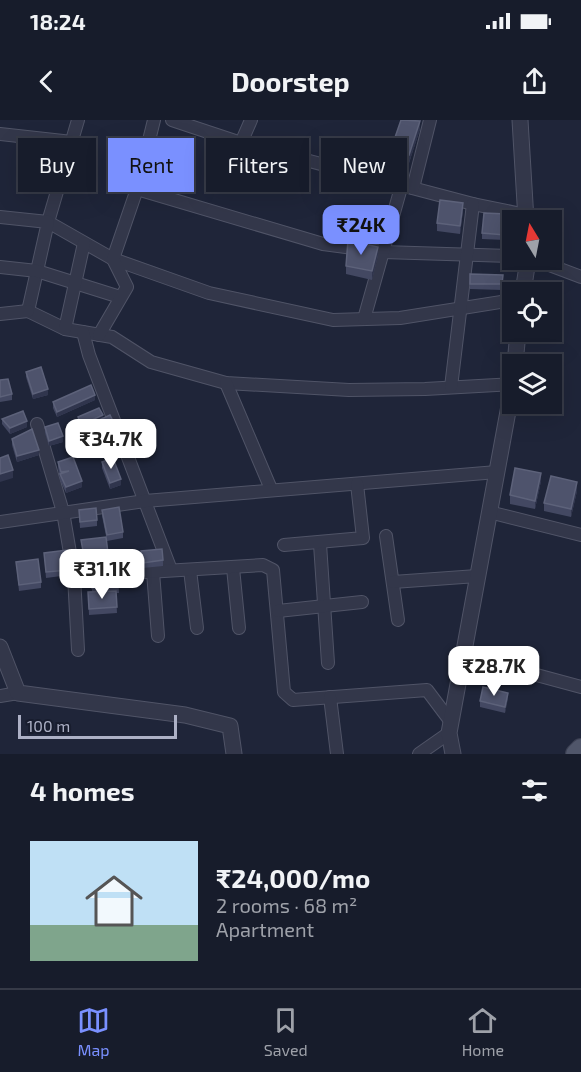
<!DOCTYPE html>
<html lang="en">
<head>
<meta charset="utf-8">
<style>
	:root { --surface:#171c2b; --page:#242937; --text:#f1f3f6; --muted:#9ea1a9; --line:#363a47; --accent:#7a90ff }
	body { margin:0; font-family:"Exo 2",sans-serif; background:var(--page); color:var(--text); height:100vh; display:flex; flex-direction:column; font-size:22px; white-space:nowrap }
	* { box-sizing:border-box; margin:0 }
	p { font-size:20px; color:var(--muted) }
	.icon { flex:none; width:33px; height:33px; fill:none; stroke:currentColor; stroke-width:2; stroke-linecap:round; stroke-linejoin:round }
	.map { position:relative; height:634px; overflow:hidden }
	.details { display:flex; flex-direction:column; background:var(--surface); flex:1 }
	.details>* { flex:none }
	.banner { position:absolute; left:18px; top:18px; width:546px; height:54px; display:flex; gap:12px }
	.needle { width:39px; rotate:350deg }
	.fabs { position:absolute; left:502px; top:90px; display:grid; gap:12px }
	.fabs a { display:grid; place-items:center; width:60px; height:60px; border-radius:0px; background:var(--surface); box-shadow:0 6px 24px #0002,0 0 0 2px var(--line); font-size:30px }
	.scale { position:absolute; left:18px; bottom:15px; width:159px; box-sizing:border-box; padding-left:6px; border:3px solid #adb1c6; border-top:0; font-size:16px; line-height:21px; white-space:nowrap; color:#adb1c6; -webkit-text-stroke:4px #181d2e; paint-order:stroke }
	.price { position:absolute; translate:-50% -51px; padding:0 14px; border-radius:12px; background:#fff; color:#222; font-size:20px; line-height:39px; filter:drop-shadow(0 2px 3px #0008) }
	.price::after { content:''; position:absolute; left:50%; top:36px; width:18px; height:14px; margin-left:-9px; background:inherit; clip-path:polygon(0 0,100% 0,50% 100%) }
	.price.active { background:var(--accent); color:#111 }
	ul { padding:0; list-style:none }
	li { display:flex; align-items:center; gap:18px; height:150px; padding:0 30px }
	li span { display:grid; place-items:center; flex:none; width:168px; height:120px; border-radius:0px; color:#555 }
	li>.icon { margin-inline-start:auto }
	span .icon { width:72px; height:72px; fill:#fffc; stroke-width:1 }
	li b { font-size:26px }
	h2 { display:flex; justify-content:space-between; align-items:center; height:72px; padding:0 30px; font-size:26px }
	.pill { padding:0 21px; border-radius:0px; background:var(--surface); box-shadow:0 6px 24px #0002,0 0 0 2px var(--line); font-size:21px; line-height:54px }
	.pill.active { background:var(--accent); color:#111 }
	.status { display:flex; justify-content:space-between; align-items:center; height:42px; padding:0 30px; background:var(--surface); direction:ltr }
	.status svg { height:16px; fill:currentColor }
	header { display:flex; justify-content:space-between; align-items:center; height:78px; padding:0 30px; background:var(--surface); font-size:27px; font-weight:700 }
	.menu { display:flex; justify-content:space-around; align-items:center; height:84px; border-top:2px solid var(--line); background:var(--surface); font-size:16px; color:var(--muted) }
	.menu a { display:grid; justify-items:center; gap:3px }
	.menu .active { color:var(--accent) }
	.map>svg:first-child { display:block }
</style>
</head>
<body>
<div class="status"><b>18:24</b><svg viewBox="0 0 49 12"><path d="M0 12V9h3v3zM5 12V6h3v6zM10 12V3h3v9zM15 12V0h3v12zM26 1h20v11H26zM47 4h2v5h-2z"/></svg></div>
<header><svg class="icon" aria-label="back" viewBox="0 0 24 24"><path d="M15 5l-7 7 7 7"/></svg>Doorstep<svg class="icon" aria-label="share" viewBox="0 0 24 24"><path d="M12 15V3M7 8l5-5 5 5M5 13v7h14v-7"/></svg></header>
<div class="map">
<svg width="581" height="634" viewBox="0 0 581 634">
	<rect width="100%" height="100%" fill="#1f2539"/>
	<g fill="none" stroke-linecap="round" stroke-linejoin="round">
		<defs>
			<g id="minor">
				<path d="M78,0L48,102L113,139L209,173L333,200L400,198L513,180"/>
				<path d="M154,0L137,69L323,124L383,132L513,136"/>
				<path d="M172,0L241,23L473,84L526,95"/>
				<path d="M0,14L72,22"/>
				<path d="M241,23L251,0"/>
				<path d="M413,68L430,0"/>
				<path d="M0,97L48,102L28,191L65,209L112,217L151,242L226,263L349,270L425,269L513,264"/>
				<path d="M536,140L581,157"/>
				<path d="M0,147L37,151L120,177"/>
				<path d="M0,194L28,191"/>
				<path d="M364,199L402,64"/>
				<path d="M65,209L84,123"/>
				<path d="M83,212L89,235L171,450"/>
				<path d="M99,215L127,167L113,139L137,69"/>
				<path d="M226,263L271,369"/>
				<path d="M451,267L473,84"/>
				<path d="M37,304L63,392L74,456L78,530"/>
				<path d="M489,392L581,415"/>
				<path d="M0,402L145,381L497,352"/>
				<path d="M386,416L398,500"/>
				<path d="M320,424L328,543"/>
				<path d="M284,425L363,418L357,364"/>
				<path d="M233,448L239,508"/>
				<path d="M190,450L197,508"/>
				<path d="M153,452L158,516"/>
				<path d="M114,454L263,445L273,450L284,572L293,580L427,570L451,602"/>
				<path d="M393,462L477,456"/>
				<path d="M278,491L362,482"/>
				<path d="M462,535L581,567"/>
				<path d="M0,576L18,573"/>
				<path d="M330,577L337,634"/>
				<path d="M419,634L449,613"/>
			</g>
			<g id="tertiary">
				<path d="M520,0L526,100"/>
				<path d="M523,172L528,140"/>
				<path d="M515,244L518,212"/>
				<path d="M0,527L18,573L185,595L230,606L234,634"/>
				<path d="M453,634L449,613L513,264"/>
			</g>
			<path id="primary" d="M576,634L581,629"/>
		</defs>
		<!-- minor casing -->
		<use href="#minor" stroke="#505467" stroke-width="14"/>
		<!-- tertiary casing -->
		<use href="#tertiary" stroke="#505467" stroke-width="17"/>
		<!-- primary casing -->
		<use href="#primary" stroke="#3c4053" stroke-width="22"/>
		<!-- minor -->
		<use href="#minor" stroke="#33374a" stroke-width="12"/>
		<!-- tertiary -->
		<use href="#tertiary" stroke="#33374a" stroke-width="15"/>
		<!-- primary -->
		<use href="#primary" stroke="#50566a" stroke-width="20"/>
	</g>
	<!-- wall -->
	<g fill="#434862">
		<path d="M420,9L409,43L391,38V29Z"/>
		<path d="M463,91L460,114L437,111V103Z"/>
		<path d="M506,94L505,120L482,119V113Z"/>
		<path d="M378,135L372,160L346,154V146Z"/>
		<path d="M470,154L503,155L502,170L470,169Z"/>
		<path d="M26,252L48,275L33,279L26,257Z"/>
		<path d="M0,260L12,274V280L0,282Z"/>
		<path d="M95,280L57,297L53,288V282Z"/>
		<path d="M78,297L103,298L115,310L89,323L84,312V309L81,311L78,303Z"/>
		<path d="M2,299L27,307L10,314L2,304Z"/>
		<path d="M45,307L63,322L49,326L45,313Z"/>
		<path d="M12,319L39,335L17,342L12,325Z"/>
		<path d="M58,342L82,367L66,373L60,360L58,347Z"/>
		<path d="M102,342L121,365L110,369L102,348Z"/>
		<path d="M541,361L535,389L510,384V375Z"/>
		<path d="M577,371L571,397L544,391V383Z"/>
		<path d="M79,390L97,400V406L80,408Z"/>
		<path d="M102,390L123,412V418L107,421L102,396Z"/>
		<path d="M81,420L108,433V438L84,442Z"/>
		<path d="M141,431L163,440V446L143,448Z"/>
		<path d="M44,433L69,450V455L46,458Z"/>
		<path d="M16,442L41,462V468L19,471Z"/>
		<path d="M118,452L119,473H116L117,493L89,495L88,472H92V460H97Z"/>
		<path d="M508,578L505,593L480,587V581Z"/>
	</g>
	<!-- shaded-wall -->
	<g fill="#30354d">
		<path d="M420,1V9L409,43V35Z"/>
		<path d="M463,83V91L460,114V106Z"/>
		<path d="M378,127V135L372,160V151Z"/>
		<path d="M48,269V275L33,279V274Z"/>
		<path d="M95,275V280L57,297V292Z"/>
		<path d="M103,295V301L84,307V309L81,311V305Z"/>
		<path d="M27,301V307L10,314V308Z"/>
		<path d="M115,305V310L89,323V317Z"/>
		<path d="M63,316V322L49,326V321Z"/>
		<path d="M39,330V335L17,342V336Z"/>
		<path d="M13,350V358L0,362V354Z"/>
		<path d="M541,353V361L535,389V381Z"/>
		<path d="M121,359V365L110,369V363Z"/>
		<path d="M82,361V367L66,373V367Z"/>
		<path d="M577,362V371L571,397V389Z"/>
		<path d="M508,573V578L505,593V587Z"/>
	</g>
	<!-- building -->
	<g fill="#4e536c" stroke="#5d627a" stroke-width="1.5">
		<path d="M401,0L420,1L409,35L391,29Z"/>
		<path d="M440,80L463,83L460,106L437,103Z"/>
		<path d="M484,93L506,94L505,115L482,113Z"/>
		<path d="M348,120L378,127L372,151L346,146Z"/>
		<path d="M470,154L503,155L502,164H470Z"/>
		<path d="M41,247L48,269L33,274L26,252Z"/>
		<path d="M8,259L12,274L0,277V260Z"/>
		<path d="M91,265L95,275L57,292L53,282Z"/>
		<path d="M99,288L103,295L81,305L78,297Z"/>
		<path d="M23,291L27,301L10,308L2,299Z"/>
		<path d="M110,295L115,305L89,317L84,307Z"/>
		<path d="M58,303L63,316L49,321L45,307Z"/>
		<path d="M32,309L39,330L17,336L12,319Z"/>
		<path d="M8,335L13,350L0,354V338Z"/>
		<path d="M73,337L82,361L66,367L60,354L69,351L61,352L58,342Z"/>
		<path d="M113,338L121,359L110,363L102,342Z"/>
		<path d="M515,348L541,353L535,381L510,375Z"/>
		<path d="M551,356L577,362L571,389L544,383Z"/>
		<path d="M119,387L123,412L107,415L102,390Z"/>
		<path d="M96,388L97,400L80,402L79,390Z"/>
		<path d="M106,417L108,433L84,436L81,420Z"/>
		<path d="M162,429L163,440L143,443L141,431Z"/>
		<path d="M67,430L69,450L46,452L44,433Z"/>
		<path d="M38,439L41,462L19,465L16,442Z"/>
		<path d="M118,452L119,467L92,468V460H97V453Z"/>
		<path d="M116,471L117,487L89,489L88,472Z"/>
		<path d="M483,567L508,573L505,587L480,581Z"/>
	</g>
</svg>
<div class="fabs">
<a><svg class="needle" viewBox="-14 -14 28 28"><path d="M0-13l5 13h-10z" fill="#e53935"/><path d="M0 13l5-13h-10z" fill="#9ea1a9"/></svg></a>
<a><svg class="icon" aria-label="locate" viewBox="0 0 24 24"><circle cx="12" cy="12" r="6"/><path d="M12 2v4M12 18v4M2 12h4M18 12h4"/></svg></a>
<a><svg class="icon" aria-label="layers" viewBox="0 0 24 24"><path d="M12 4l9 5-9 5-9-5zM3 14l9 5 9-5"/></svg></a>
</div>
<div class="scale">100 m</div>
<b class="price active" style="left:361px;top:136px">₹24K</b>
<b class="price" style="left:111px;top:350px">₹34.7K</b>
<b class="price" style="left:102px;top:480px">₹31.1K</b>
<b class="price" style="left:494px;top:577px">₹28.7K</b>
<div class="banner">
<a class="pill">Buy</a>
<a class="pill active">Rent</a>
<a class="pill">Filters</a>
<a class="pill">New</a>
</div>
</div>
<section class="details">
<h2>4 homes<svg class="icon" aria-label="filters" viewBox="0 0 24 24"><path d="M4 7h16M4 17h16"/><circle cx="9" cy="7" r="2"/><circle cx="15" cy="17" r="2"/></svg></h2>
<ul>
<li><span style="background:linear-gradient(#bfe0f5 70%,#7fa58c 0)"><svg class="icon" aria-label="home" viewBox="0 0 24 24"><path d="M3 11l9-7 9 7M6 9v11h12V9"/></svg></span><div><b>₹24,000/mo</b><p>2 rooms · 68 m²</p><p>Apartment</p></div></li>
</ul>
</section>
<nav class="menu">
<a class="active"><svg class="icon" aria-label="map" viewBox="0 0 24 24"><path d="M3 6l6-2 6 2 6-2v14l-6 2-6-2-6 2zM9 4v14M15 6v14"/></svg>Map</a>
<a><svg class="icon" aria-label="saved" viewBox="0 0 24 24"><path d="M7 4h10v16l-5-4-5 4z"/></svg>Saved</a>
<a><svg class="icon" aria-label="home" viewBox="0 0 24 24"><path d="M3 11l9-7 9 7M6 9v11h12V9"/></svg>Home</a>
</nav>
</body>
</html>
